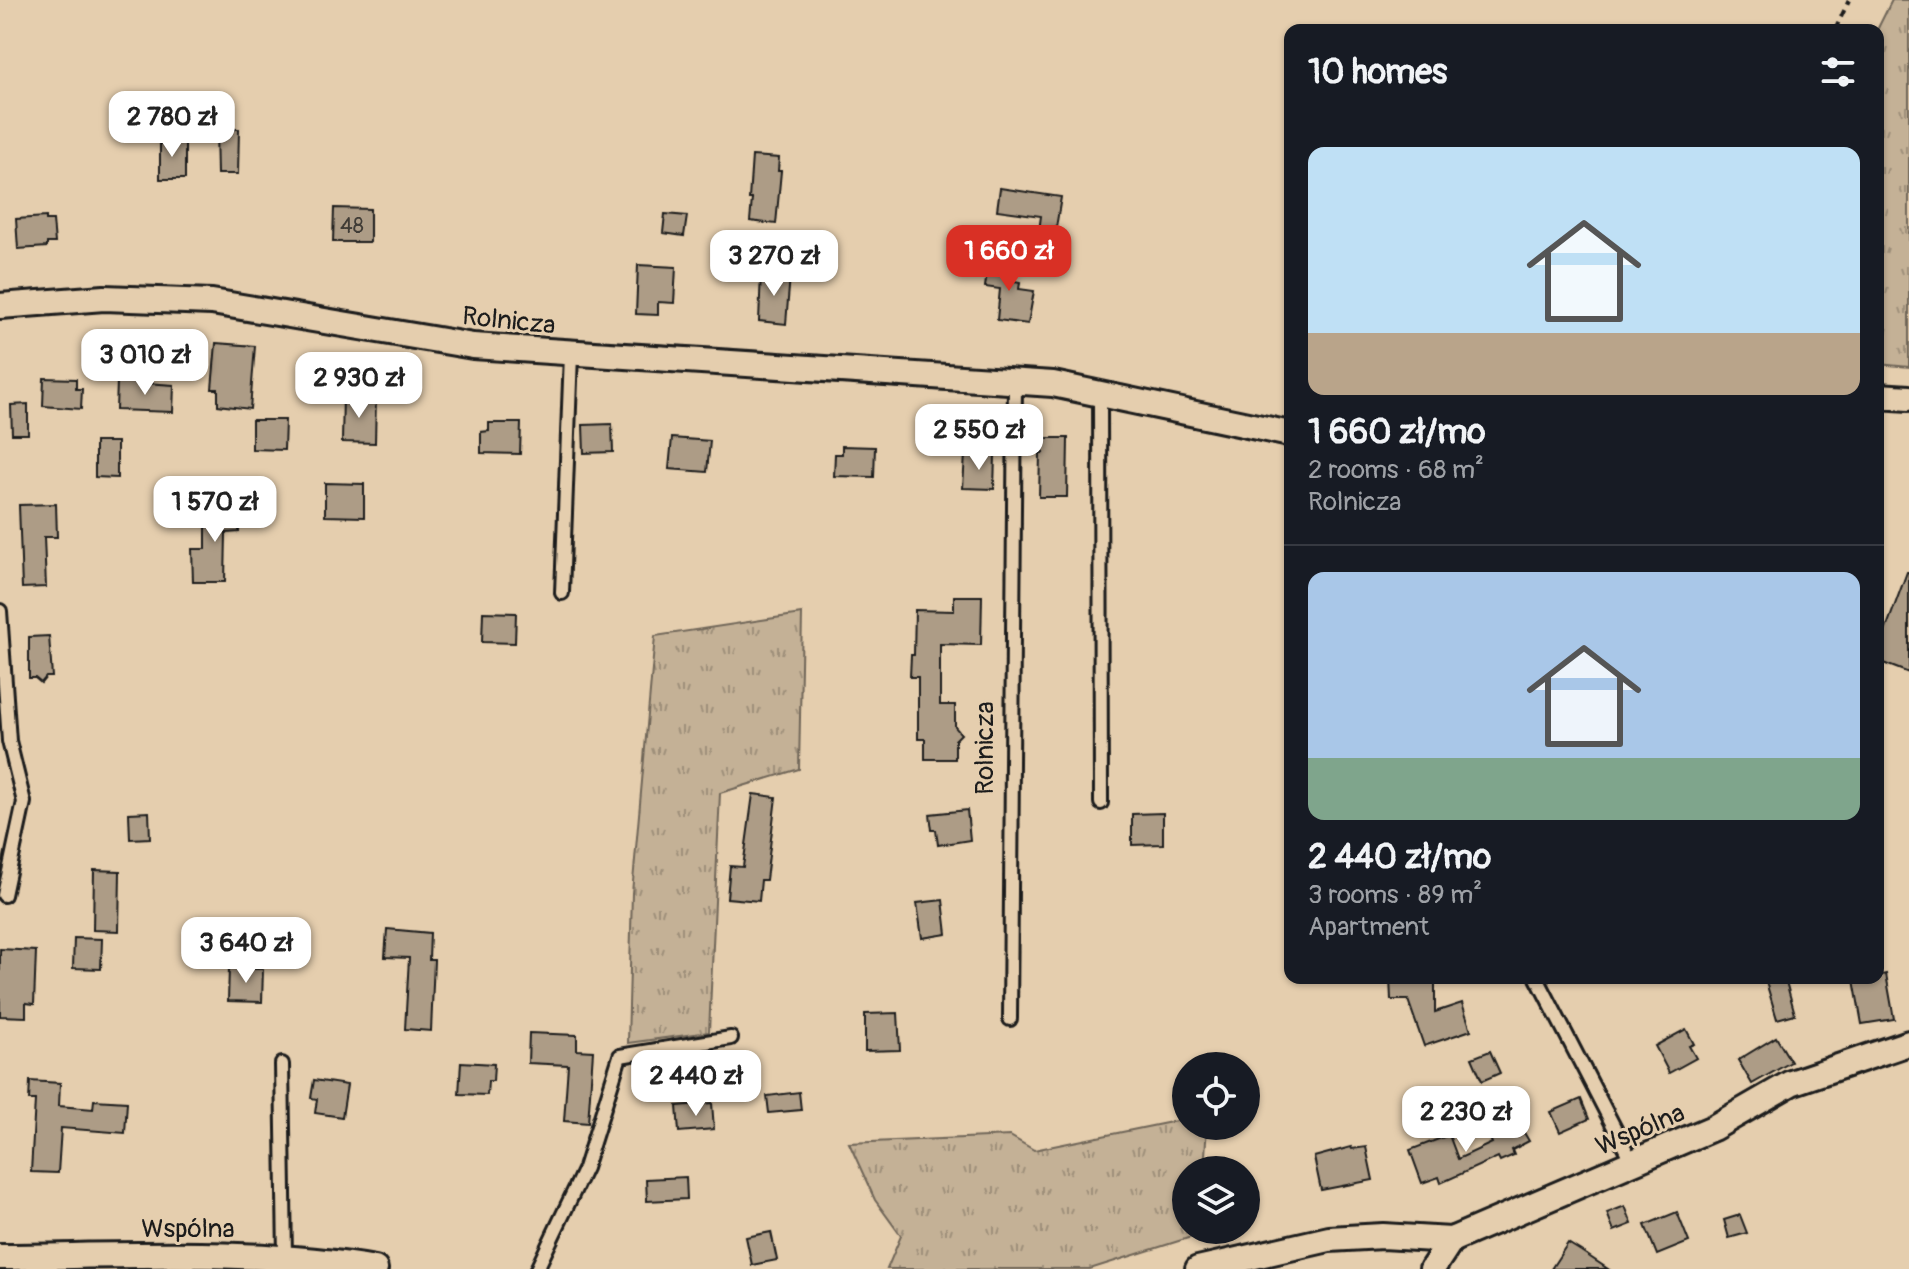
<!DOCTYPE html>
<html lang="en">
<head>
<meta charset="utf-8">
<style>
	:root { --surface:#171b24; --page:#242831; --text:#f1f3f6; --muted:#9ea1a6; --line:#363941; --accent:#d93025 }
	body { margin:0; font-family:Pangolin,sans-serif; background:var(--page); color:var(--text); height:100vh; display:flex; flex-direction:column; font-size:30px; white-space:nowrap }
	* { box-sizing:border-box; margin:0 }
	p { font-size:26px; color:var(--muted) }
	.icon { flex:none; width:44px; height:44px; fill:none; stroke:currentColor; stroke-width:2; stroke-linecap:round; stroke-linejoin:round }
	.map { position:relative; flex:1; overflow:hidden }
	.panel { position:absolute; left:1284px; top:24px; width:600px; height:960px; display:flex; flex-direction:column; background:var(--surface); border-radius:16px; box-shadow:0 2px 6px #0004 }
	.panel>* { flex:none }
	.fabs { position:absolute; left:1172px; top:1052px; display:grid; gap:16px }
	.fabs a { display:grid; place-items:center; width:88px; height:88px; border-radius:50%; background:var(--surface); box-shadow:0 2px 6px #0004; font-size:40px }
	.price { position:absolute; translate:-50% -68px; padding:0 18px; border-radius:16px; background:#fff; color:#222; font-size:26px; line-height:52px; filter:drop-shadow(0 2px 4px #0008) }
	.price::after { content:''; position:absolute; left:50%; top:48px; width:24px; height:18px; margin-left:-12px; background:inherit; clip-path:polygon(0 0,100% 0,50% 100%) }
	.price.active { background:var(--accent); color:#fff }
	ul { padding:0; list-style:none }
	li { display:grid; align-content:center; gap:16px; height:424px; padding:0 24px }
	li+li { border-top:2px solid var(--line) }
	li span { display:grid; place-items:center; height:248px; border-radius:16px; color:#555 }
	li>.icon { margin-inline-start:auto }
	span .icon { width:144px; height:144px; fill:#fffc; stroke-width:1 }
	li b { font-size:34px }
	h2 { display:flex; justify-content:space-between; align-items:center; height:96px; padding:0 24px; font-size:34px }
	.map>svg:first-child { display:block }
</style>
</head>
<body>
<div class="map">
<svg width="1909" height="1269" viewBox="0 0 1909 1269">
	<defs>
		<pattern id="grass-tufts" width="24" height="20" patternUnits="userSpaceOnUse" patternTransform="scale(2)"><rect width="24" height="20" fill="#c4b196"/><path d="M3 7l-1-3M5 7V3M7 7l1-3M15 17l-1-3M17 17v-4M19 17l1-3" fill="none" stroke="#9e8f7a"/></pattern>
	</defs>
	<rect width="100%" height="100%" fill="#e5ceae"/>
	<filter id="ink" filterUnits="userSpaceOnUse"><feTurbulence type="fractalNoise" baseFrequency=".0125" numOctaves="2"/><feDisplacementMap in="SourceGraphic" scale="16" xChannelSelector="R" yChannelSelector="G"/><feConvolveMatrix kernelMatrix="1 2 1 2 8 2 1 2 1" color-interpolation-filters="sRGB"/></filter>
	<g filter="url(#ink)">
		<!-- grass -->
		<g fill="url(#grass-tufts)" stroke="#706659" stroke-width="2">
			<path d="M1892,0H1909V367L1878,364L1877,30Z"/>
			<path d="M802,614L799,769L720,793L709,1032L628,1043L632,893L655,636Z"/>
			<path d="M1186,1119V1126H1207L1204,1170H1186V1230H1201V1234L1090,1269H887L901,1236L875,1200L849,1143L1010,1136L1034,1150Z"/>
		</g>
		<!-- building -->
		<g fill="#ad9c86" stroke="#1c1c1c" stroke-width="2">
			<path d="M216,129H239L238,174H217Z"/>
			<rect x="160" y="139" width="25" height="40"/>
			<path d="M752,156L779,158L778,171H781L776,224L750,221L752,199H749Z"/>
			<path d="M1000,188L1061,197L1055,234L1039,231L1041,216L997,210Z"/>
			<path d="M334,208L370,209V242H333Z"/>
			<path d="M665,214L687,216L684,236L663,233Z"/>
			<path d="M46,217V220H53L55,243H47V247L18,249L16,219Z"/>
			<path d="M989,257L1012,260L1009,280L1020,282L1019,289L1034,291L1028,324L997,320L1000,289L985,287Z"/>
			<path d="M638,265L676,267L674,303L658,302V315L636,314Z"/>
			<path d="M761,273L790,275L786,324L759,321Z"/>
			<path d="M216,343L255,346L250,409L218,405V389H212Z"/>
			<path d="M44,378L76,379V389H82L81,409L43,406Z"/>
			<path d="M117,381L174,385L173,412L116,410Z"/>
			<path d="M343,396L376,397L375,443L342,442Z"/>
			<path d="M28,404V434H12L11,405Z"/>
			<path d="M252,420H285L284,450L252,449Z"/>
			<path d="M489,423H521L520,454L481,453V432L489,431Z"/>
			<path d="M612,424L613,452L584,453L583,425Z"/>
			<path d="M672,438L710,441L707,472L669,469Z"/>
			<path d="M1043,438H1068L1067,497H1039L1040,453H1043Z"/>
			<path d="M95,442H117V478L95,477Z"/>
			<path d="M842,446L875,447L874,477L834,476L835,454H842Z"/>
			<path d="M965,454L995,455L994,489L963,488Z"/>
			<path d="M325,483L364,484V517L325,516Z"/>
			<path d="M56,504L57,537H44L46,587L22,588L19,505Z"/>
			<path d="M206,505L239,506V532L226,533L225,582H193L192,549H206Z"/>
			<path d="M1907,572H1909V673L1878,661V651Z"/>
			<path d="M954,596H982L981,645L940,644V705H955V727L961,734L955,740V759H925V739H918V677H910L911,655H914L915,610L954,611Z"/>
			<path d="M483,612L516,613L515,643L482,642Z"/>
			<path d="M49,636L52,677H46L41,683L35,678H29V637Z"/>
			<path d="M753,794L776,797L766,880H761L759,901L727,898L730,866L743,867Z"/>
			<path d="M967,810L970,840L938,845L936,830H932L930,814Z"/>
			<path d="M149,812L150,838L130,839L129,813Z"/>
			<path d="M1163,813V844L1132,845V814Z"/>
			<path d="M94,870L120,871L119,931L93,930Z"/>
			<path d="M943,900L947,934L922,938L917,903Z"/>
			<path d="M387,929L430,933L429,960H434L431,1031L405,1029L409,958L385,957Z"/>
			<path d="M74,938L102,939L101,969L73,968Z"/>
			<path d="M0,949L36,951L34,1004L26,1003V1017L0,1016Z"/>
			<path d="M229,968L263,969L262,1002L228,1001Z"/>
			<path d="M1886,974L1894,1019L1862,1024L1854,980L1878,978V976Z"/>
			<path d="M1390,978H1435V1012L1462,1003L1471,1030L1424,1046L1408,1000H1391Z"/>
			<path d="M1785,978L1795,1014L1777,1019L1766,982Z"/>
			<path d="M898,1013L900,1050L865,1051V1014Z"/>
			<path d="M1686,1029L1694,1044L1689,1046L1696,1058L1669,1073L1655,1046Z"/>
			<path d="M529,1033L577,1035V1050L593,1051L588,1123L564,1121L568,1065L528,1063Z"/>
			<path d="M1776,1037L1791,1062L1752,1084L1738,1060Z"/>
			<path d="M1490,1051L1500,1073L1482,1081L1472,1058Z"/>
			<path d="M461,1062L494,1064L493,1081H488L487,1095L459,1094Z"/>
			<path d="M314,1080L347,1085L342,1117L315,1113L317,1099L311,1098Z"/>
			<path d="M30,1081L60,1083L59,1106L93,1109L94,1100L127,1102L125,1133L61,1128L58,1173L31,1172L35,1100H29Z"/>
			<path d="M799,1092L801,1110L769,1113L767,1096Z"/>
			<path d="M1581,1099L1589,1119L1560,1132L1551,1112Z"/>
			<path d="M712,1103L714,1129L679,1132L677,1106Z"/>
			<path d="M1516,1119L1529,1141L1512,1150L1514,1155L1500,1161L1498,1157L1441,1183L1439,1177L1422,1183L1410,1150L1449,1135L1458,1159L1492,1143L1487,1132Z"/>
			<path d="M1351,1147L1352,1149L1366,1147L1373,1180L1321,1190L1314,1157Z"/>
			<path d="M686,1177L687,1199L647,1201L646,1179Z"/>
			<path d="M1625,1206L1632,1224L1614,1231L1607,1213Z"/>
			<path d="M1677,1212L1689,1242L1657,1255L1645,1225Z"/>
			<path d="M1740,1215L1747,1233L1729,1238L1724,1220Z"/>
			<path d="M771,1232L777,1260L752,1265L746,1237Z"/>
			<path d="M1568,1243L1581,1251L1608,1269H1551Z"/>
		</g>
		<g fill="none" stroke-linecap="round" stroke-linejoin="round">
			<defs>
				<g id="lane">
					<path d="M1100,394L1101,803"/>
					<path d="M562,593L571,354"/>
					<path d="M0,611L9,741L24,802L4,895"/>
					<path d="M1537,978L1632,1162"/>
					<path d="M1010,1019L1015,381"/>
					<path d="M282,1064L285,1257"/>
					<path d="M537,1269L585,1168L620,1056L731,1038"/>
				</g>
				<g id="street">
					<path d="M0,306L104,298L212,302L473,346L1053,384L1290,434"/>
					<path d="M1878,396L1909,398"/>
					<path d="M0,1257C125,1256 252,1248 375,1269"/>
					<path d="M1198,1269L1329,1239L1383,1236L1451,1240L1713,1128L1791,1083L1909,1043"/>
					<path d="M1432,1269L1451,1240"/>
				</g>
			</defs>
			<!-- lane casing -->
			<use href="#lane" stroke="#1c1c1c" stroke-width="18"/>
			<!-- street casing -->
			<use href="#street" stroke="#1c1c1c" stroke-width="30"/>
			<!-- path -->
			<path stroke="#1c1c1c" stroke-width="4" stroke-dasharray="8 6" stroke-linecap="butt" d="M1835,30L1849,0"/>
			<!-- lane -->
			<use href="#lane" stroke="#e5ceae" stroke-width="12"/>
			<!-- street -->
			<use href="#street" stroke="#e5ceae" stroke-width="24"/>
		</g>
	</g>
	<g text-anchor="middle" stroke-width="6" stroke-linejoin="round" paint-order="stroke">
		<!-- number labels -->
		<g font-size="22" fill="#403c36">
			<text x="352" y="233">48</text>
		</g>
		<!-- street labels -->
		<g font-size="26" fill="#1c1c1c" stroke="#e5ceae">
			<text transform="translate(509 320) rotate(6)" y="9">Rolnicza</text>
			<text transform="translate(984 748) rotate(-90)" y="9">Rolnicza</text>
			<text transform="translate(1640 1129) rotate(-23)" y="9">Wspólna</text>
			<text x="188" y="1237">Wspólna</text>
		</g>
	</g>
</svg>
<div class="fabs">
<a><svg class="icon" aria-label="locate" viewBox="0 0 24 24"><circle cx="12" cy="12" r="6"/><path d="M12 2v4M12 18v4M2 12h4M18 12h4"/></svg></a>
<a><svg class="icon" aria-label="layers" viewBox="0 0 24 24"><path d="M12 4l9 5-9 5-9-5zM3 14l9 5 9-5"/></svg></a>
</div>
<b class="price" style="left:172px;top:159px">2 780 zł</b>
<b class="price active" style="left:1009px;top:293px">1 660 zł</b>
<b class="price" style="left:774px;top:298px">3 270 zł</b>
<b class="price" style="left:145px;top:397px">3 010 zł</b>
<b class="price" style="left:359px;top:420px">2 930 zł</b>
<b class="price" style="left:979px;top:472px">2 550 zł</b>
<b class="price" style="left:215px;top:544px">1 570 zł</b>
<b class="price" style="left:246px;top:985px">3 640 zł</b>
<b class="price" style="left:696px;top:1118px">2 440 zł</b>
<b class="price" style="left:1466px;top:1154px">2 230 zł</b>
<section class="panel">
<h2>10 homes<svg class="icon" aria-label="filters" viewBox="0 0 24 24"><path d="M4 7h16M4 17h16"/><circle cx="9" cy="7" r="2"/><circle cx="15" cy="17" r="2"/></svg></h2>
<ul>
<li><span style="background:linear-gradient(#bfe0f5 75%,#b9a48a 0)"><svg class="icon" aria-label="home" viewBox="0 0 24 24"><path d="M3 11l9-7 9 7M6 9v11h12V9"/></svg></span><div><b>1 660 zł/mo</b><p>2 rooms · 68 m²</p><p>Rolnicza</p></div></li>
<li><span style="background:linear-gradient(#a9c7e8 75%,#7fa58c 0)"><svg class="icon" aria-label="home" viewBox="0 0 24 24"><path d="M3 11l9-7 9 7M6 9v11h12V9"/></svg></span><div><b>2 440 zł/mo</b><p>3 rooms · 89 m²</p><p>Apartment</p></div></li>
</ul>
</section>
</div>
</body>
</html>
